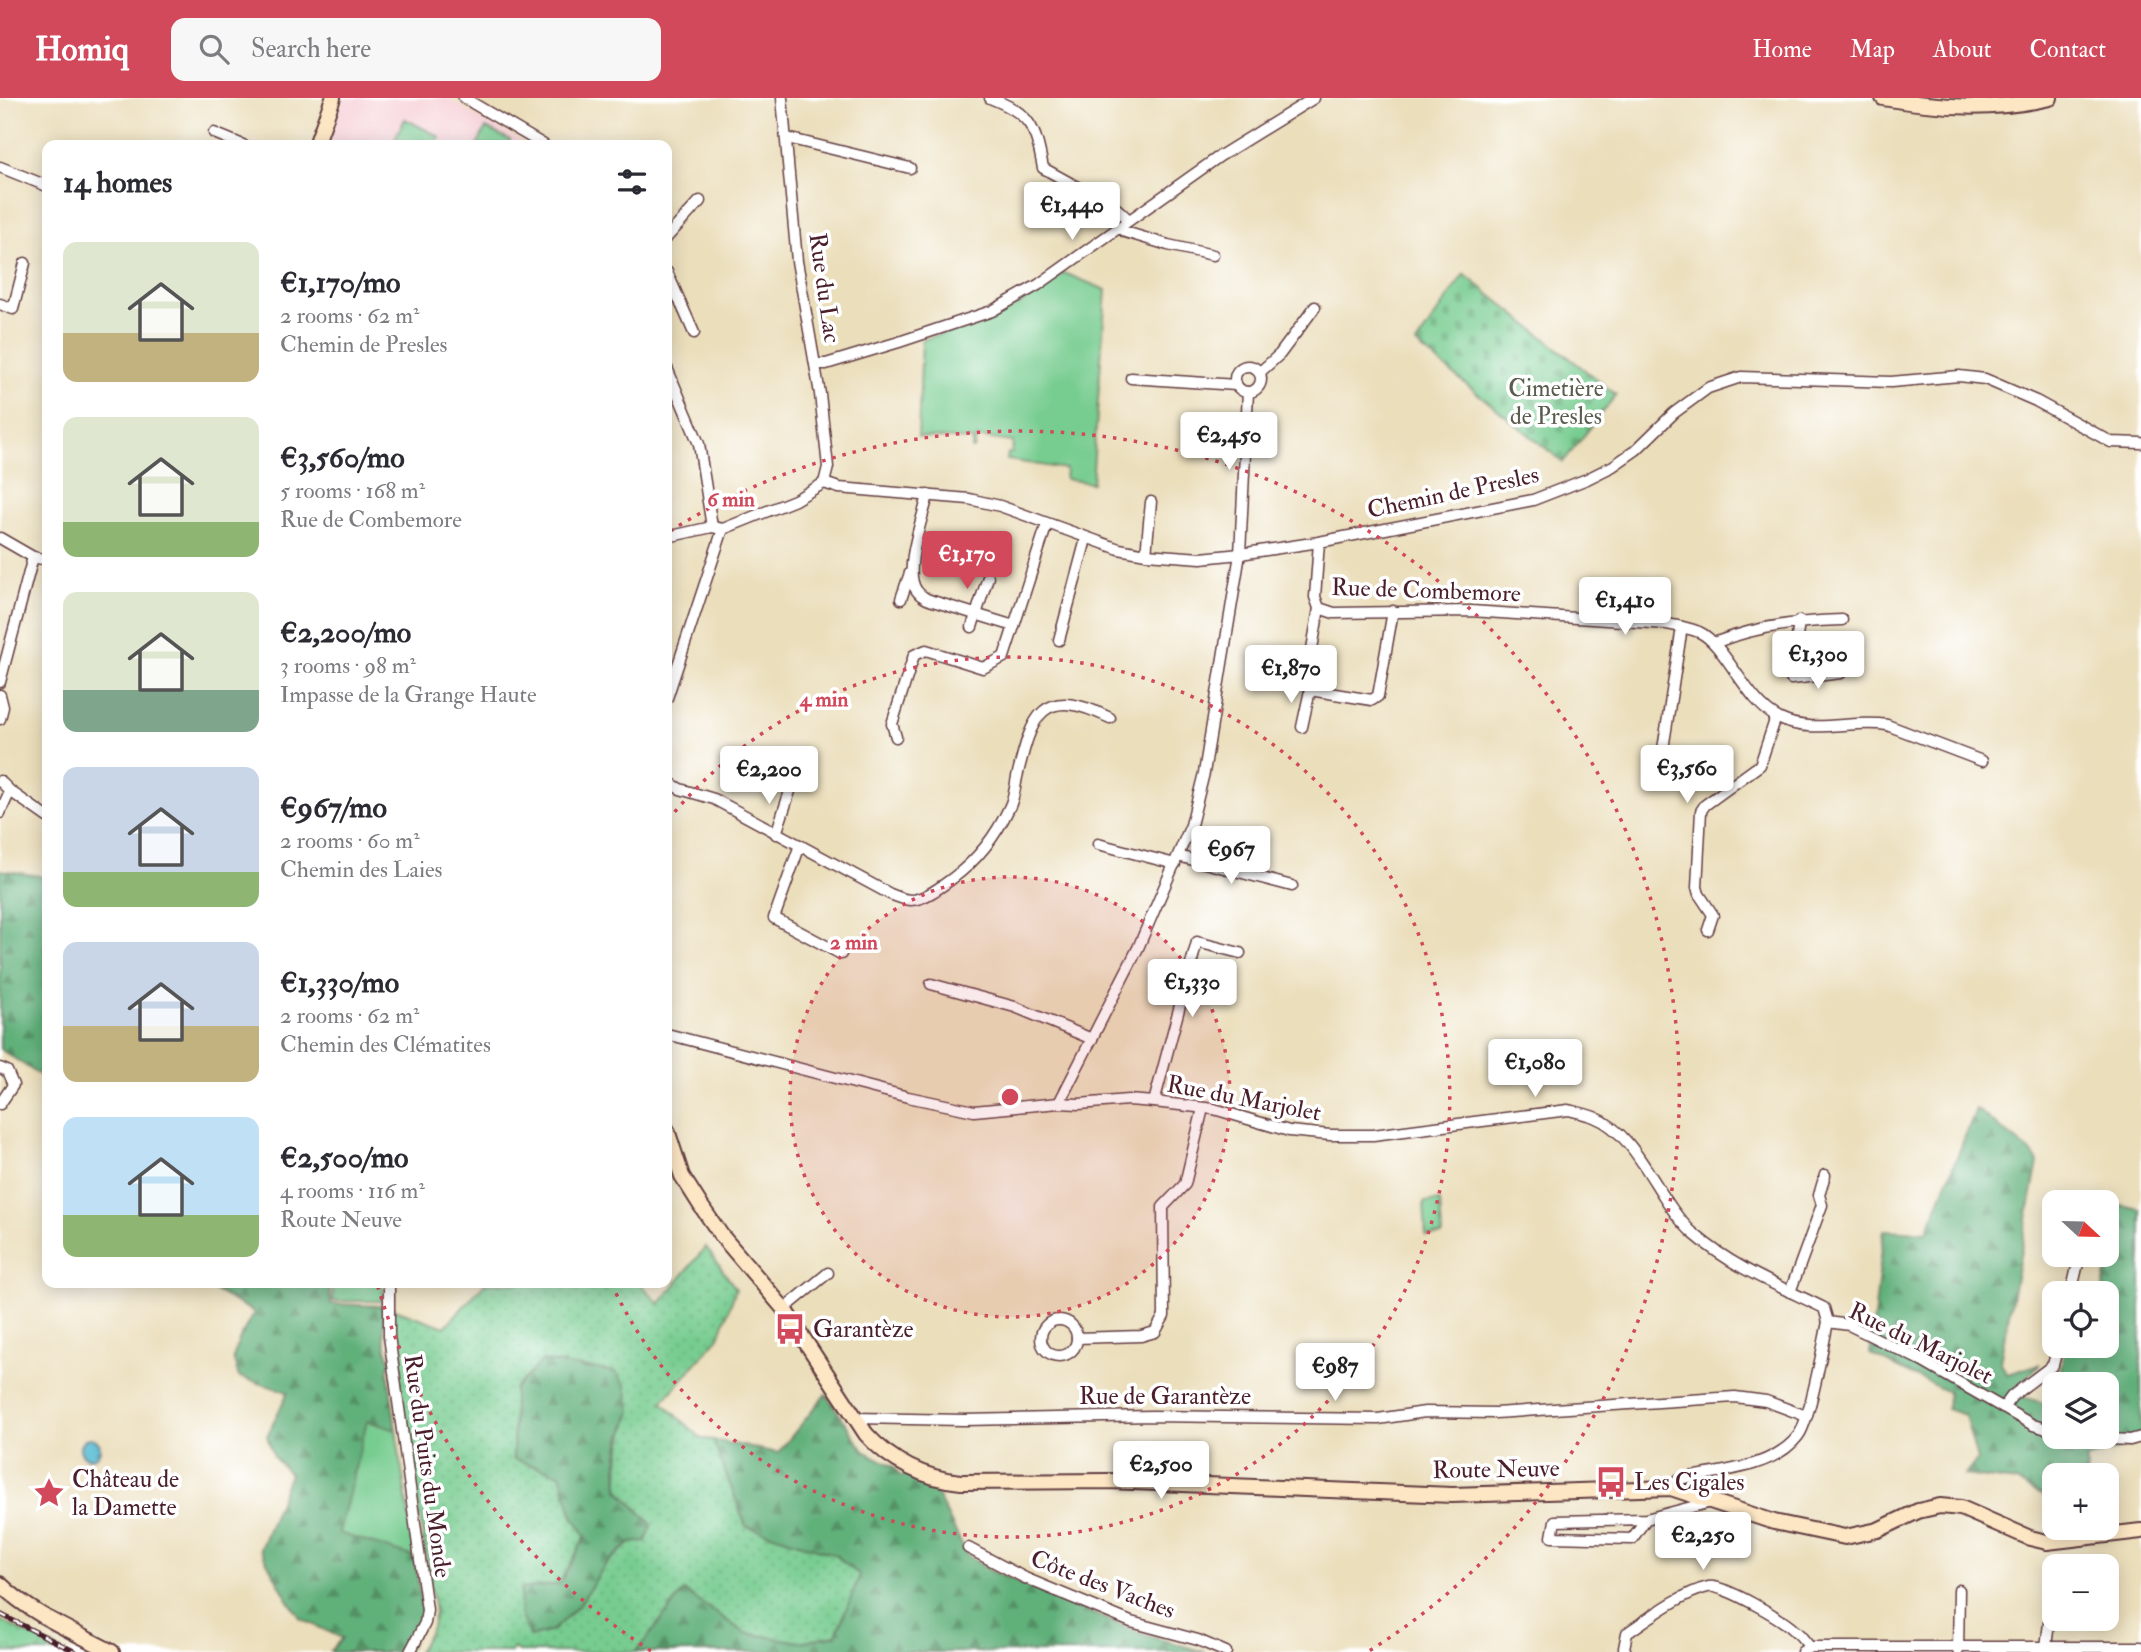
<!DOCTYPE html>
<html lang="en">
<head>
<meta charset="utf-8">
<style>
	:root { --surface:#fff; --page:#f7f7f7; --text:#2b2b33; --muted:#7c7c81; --accent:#d1495b }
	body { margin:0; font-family:"IM FELL Double Pica",serif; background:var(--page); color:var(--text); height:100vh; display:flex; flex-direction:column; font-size:26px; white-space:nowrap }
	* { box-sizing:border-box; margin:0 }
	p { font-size:23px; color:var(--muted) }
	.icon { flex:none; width:38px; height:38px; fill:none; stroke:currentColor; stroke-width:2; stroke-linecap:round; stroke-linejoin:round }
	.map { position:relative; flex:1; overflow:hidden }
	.panel { position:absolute; left:42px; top:42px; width:630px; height:1148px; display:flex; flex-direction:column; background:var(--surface); border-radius:14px; box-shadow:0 4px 18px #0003 }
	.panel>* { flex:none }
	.needle { width:46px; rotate:112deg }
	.tools { position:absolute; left:2042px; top:1092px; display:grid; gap:14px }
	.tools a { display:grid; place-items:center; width:77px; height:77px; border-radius:14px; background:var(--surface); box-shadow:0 4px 18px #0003; font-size:35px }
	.price { position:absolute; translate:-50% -60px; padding:0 16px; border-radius:7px; background:#fff; color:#222; font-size:23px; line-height:46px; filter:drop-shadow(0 2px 4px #0008) }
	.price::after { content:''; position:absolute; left:50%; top:42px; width:21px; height:16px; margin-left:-10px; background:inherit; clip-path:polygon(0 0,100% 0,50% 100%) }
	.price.selected { background:var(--accent); color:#fff }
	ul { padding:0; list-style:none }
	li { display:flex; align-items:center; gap:21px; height:175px; padding:0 21px }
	li span { display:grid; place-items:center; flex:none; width:196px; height:140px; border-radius:14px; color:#555 }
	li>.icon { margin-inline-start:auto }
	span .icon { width:84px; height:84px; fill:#fffc; stroke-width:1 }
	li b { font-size:30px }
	h2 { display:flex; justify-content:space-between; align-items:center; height:84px; padding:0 21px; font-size:30px }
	header { display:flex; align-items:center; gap:42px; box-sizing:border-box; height:98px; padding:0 35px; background:var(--accent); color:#fff }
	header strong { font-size:33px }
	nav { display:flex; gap:38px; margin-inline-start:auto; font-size:24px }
	.search { width:490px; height:63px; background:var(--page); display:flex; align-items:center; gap:18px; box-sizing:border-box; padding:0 24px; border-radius:14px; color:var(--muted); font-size:26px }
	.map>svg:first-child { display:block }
</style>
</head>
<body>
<header>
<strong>Homiq</strong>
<div class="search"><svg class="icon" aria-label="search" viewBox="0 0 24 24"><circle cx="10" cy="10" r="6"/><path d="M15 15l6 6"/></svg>Search here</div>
<nav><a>Home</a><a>Map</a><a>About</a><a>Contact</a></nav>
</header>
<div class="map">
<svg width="2141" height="1554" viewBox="0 0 2141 1554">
	<defs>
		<pattern id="grass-dots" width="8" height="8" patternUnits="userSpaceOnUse" patternTransform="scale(1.75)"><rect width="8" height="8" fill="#77cc90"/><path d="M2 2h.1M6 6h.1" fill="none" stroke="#68af7c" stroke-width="1.8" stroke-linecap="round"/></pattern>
		<pattern id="forest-firs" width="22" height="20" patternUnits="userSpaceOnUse" patternTransform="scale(1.75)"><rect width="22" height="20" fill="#61b07a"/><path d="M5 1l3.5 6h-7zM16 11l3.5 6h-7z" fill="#528f64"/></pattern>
		<pattern id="cemetery-stones" width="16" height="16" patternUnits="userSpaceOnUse" patternTransform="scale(1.75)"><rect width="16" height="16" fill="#77cc90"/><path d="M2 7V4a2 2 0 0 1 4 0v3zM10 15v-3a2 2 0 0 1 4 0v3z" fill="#68af7c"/></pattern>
		<pattern id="park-crowns" width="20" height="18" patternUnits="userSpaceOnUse" patternTransform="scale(1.75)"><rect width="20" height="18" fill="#77cc90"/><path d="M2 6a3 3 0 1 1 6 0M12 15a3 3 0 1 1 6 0" fill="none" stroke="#68af7c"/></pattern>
		<pattern id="water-ripples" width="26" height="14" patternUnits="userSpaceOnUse" patternTransform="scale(1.75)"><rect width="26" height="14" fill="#53bad1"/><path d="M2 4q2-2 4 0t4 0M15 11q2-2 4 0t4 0" fill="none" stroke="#4797aa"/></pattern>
	</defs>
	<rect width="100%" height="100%" fill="#fff"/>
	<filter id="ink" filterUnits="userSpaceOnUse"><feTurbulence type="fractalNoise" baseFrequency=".0143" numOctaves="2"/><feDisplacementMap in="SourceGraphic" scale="14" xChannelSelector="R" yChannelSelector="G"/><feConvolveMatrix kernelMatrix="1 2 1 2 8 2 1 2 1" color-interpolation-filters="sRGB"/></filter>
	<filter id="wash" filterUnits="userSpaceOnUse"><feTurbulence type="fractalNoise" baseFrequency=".00686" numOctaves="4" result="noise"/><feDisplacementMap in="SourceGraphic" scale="28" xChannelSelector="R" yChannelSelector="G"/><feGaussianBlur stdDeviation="1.57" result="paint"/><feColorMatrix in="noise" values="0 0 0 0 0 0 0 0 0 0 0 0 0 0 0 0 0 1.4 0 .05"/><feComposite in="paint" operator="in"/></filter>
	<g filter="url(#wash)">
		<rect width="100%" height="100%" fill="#ebdebb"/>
		<!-- built -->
		<path fill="#f6cfd6" d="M344,0H448L487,25H490L529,47H327Z"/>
		<!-- grass -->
		<path fill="url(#grass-dots)" stroke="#60765e" stroke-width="2" fill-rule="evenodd" d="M706,1149L736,1191L719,1239L662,1304L702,1341L713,1342L746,1428L833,1456L860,1477L836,1537L800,1544L745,1535L684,1493L636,1554H518L513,1550L511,1554H418L432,1529L435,1514L391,1239L392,1210L445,1229L485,1185H640L659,1206ZM582,1271L615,1274L631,1313C621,1340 617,1363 618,1391L652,1427L605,1467L579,1507L553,1532L530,1539L521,1492L559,1487L586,1438L573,1418L560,1376Z"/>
		<!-- forest -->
		<g fill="url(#forest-firs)" stroke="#566852" stroke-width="2">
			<path d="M0,772L47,779V982L0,951Z"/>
			<path d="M1976,1011L2030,1053L2038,1064L2000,1263L2007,1276L2040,1266L2015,1291L2020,1298L2053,1308L2054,1302V1339H2107V1286H2058L2065,1248H2107V1195H2102L2120,1107L2141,1111V1336L2136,1337L2134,1347L2086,1361L2088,1377H2054V1403L2016,1384L1965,1377L1977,1362L1965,1317L1947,1311L1948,1294L1870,1256L1884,1132L1927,1134Z"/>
			<path d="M201,1185H329L331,1206L384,1208V1240L390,1263L388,1272L396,1332L368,1323L339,1434L415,1459L423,1524L407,1554H330L342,1540L301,1521L287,1500L260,1451L290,1376L274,1359L267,1338L288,1294L239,1279L233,1260L240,1240L254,1214Z"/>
			<path d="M542,1263L615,1274L626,1288L631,1313L621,1340L617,1364L618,1391L652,1427L646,1443L630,1445L605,1467L579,1507L553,1532L530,1539L520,1516L521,1491L559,1486L586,1438L573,1418L560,1376L513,1361L514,1291Z"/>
			<path d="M826,1296L864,1353L893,1368L901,1379L907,1375L931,1385L967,1457L991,1473L1145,1537L1205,1554H636L684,1493L745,1535L800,1544L836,1537L860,1477L833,1456L746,1428L713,1342L778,1355Z"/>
		</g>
		<!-- cemetery -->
		<path fill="url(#cemetery-stones)" stroke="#60765e" stroke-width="2" d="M1464,176L1616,297L1563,364L1416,246Z"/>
		<!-- park -->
		<path fill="url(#park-crowns)" stroke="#60765e" stroke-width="2" d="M0,1522L63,1554H0Z"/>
		<!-- garden -->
		<g fill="#77cc90" stroke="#60765e" stroke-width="2">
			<path d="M405,21L440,39L436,47H411L395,40Z"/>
			<path d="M486,30L510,42L508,47H477Z"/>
			<path d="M1064,175L1106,192L1092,385L1065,381L1066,371L1007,362L1008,355H1012L1013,344L977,339L974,351H972L973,342L918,339L922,242L981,224L1019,207Z"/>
			<path d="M1440,1103L1442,1137L1426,1138L1424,1104Z"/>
			<rect x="333" y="1185" width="50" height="18"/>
			<path d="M367,1323L396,1332L415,1459L339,1435Z"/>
		</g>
		<!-- water -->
		<circle fill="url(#water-ripples)" stroke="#4e6c7e" stroke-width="2" cx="90" cy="1350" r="10"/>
	</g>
	<g filter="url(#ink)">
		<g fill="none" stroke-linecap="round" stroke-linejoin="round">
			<defs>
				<g id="street">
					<path d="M464,0L544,47"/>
					<path d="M782,0L797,163L820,296L828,369L824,385"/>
					<path d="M990,0C1031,16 1035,28 1043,70L1117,111L1129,122"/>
					<path d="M214,35L243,47"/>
					<path d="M787,40L910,70"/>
					<path d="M0,69L47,88"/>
					<path d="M1119,129L1125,134L1168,147L1213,157"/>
					<path d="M667,139L700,103"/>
					<path d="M667,174L694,235"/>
					<path d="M0,206L13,211L25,165"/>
					<path d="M816,266H826L899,244L992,213L1038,187L1220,58L1314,0"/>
					<circle cx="1248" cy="281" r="13"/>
					<path d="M667,270L699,346L712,429"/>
					<path d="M1259,275L1280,256L1315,209"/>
					<path d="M1131,280L1236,287"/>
					<path d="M824,385L839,390L969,401L1000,408L1119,451L1146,456L1201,460L1240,456L1319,444L1533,402L1587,381L1613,368L1636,352L1674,315L1708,290L1741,279L1891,284L1959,278L1985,281L2036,303L2111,344L2141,345"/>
					<path d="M928,397C923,420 902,474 917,493C922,500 929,502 936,504L1014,528"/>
					<path d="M667,439L712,429L723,431L795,402L824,385"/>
					<path d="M0,440L33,459L47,462"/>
					<path d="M1319,444L1315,499L1319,510L1334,515L1471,513L1667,526C1678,528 1689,530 1699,534C1726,546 1746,605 1780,621C1813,637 1852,621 1887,627L1982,663"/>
					<path d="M1146,456L1151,404"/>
					<path d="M901,501L910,475"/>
					<path d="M1319,510L1306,586L1310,592L1372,602L1378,598L1393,513"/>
					<path d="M1799,523L1797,539L1802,580"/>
					<path d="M972,529L988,479"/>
					<path d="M1059,542L1086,441"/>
					<path d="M1714,545C1754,529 1799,523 1842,522"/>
					<path d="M1791,581L1841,575"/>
					<path d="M0,584L33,459"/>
					<path d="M0,597L3,609L0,621"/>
					<path d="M667,600L723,431"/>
					<path d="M1302,629L1310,592"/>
					<path d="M896,639L892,626L914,557L926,552L983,570L1004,559L1047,426"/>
					<path d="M1661,664L1682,529"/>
					<path d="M0,683L10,693L47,719"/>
					<path d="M667,683L680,691L714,701L890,796C896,798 904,802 911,802C924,802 942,788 953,780C977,762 996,738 1009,710C1014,701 1015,689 1017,679C1032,617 1041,586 1110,620"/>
					<path d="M0,715L10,693"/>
					<path d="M776,736L791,690"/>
					<path d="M1098,746L1175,766"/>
					<path d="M800,747L774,820L841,856"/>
					<path d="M1178,758L1292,788"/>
					<path d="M1708,832L1713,817L1699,796L1697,789L1701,713L1705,707L1760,667L1776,619"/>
					<path d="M931,886L1015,909L1092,941"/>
					<path d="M667,936L908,999L974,1013L1059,1005L1079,1006L1128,1002L1154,1004L1214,1011L1289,1033L1330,1037H1373L1568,1012C1576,1014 1586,1016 1594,1019C1640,1037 1657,1104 1694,1136C1732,1169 1779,1188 1824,1210L1828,1224L1849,1227L1916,1260L2033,1327L2054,1333"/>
					<path d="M0,970L7,973L13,987L0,1006"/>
					<path d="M1154,1004L1197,844L1240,855"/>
					<path d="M1059,1005L1138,850L1191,727L1204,675L1240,456L1248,294"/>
					<path d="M389,1185V1238L427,1512L425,1525L410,1554"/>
					<path d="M1790,1194L1822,1107L1819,1097L1825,1077"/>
					<path d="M2071,1195L2080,1157"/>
					<path d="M784,1211L828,1175"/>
					<circle cx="1059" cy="1240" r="18"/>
					<path d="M1077,1240L1141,1238L1155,1234L1164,1218L1163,1109L1185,1086L1203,1010"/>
					<path d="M2003,1310L2012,1298L2053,1267L2058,1248"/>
					<path d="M855,1320L964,1322L1152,1318L1378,1321L1425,1314L1495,1315L1735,1299L1766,1303L1806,1318"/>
					<path d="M2074,1339L2130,1342L2141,1339"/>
					<path d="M1671,1390L1679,1381C1717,1373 1773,1371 1798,1338C1810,1323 1823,1247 1828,1224"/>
					<path d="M1646,1421L1632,1441L1552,1439L1555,1423L1646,1421L1711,1404"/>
					<path d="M968,1450L1025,1480L1131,1524L1198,1542L1226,1554"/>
					<path d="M2046,1549L2049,1525L2054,1508"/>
					<path d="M1958,1553L1959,1492"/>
					<path d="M1626,1554L1624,1550L1627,1535C1649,1520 1682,1495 1708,1489C1722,1485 1784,1522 1795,1533C1801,1537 1805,1544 1810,1549"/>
					<path d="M1802,1554L1810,1549H2141"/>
				</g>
				<g id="secondary">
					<path d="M1883,0C1940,10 1993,13 2050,0"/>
					<path d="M316,47L333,0"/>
					<path d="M667,1032L682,1078L701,1108L721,1137L784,1211L866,1336C890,1363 925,1381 961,1384L1109,1383L1452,1397L1671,1390L1774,1424L1845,1439L1878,1432L1918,1413L1940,1408L1961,1410L2030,1440L2047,1444L2141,1433"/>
					<path d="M0,1486C32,1517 73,1533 112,1554"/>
				</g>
			</defs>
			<!-- street casing -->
			<use href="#street" stroke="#623c41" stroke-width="13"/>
			<!-- secondary casing -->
			<use href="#secondary" stroke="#623c41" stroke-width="18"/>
			<!-- street -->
			<use href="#street" stroke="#fff" stroke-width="10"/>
			<!-- secondary -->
			<use href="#secondary" stroke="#fce6c4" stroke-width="14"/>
			<defs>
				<path id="rail" d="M0,1516L76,1554"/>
			</defs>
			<!-- rail casing -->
			<use href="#rail" stroke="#4a1f2b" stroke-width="5"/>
			<!-- rail -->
			<use href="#rail" stroke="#fff" stroke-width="2.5" stroke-dasharray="8" stroke-linecap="butt"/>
		</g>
	</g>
	<!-- distance rings -->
	<circle cx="1010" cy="999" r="220" fill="#d1495b" fill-opacity=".12"/>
	<g fill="none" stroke="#d1495b" stroke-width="3.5" stroke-dasharray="3.5 7">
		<circle cx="1010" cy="999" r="220"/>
		<path d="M668 722A440 440 0 1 1 611 1185"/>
		<path d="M651 1553A660 660 0 0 1 377 1186M670 433A660 660 0 0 1 1369 1553"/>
	</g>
	<!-- icons -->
	<defs>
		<symbol id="bus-bare" viewBox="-9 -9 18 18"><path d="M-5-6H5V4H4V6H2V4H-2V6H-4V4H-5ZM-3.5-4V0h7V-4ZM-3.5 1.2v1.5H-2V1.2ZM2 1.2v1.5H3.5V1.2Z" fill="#d1495b" stroke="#fff" stroke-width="2.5" paint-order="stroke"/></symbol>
		<symbol id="sight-bare" viewBox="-9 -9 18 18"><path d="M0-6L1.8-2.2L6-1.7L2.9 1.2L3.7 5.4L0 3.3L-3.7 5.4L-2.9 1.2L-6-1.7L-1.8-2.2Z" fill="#d1495b" stroke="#fff" stroke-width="2.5" paint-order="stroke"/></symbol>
	</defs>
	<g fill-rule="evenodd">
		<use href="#bus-bare" x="768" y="1209" width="44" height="44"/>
		<use href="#bus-bare" x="1589" y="1362" width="44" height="44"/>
		<use href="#sight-bare" x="27" y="1373" width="44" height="44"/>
	</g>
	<g text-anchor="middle" stroke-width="7" stroke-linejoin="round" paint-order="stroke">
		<!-- street labels -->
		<g font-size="24" fill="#4a1f2b" stroke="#fff">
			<text transform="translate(825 190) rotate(82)" y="8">Rue du Lac</text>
			<text transform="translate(1453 394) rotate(-12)" y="8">Chemin de Presles</text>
			<text transform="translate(1426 492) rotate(2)" y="8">Rue de Combemore</text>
			<text transform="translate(1244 1000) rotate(11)" y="8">Rue du Marjolet</text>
			<text transform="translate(1921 1245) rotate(26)" y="8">Rue du Marjolet</text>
			<text x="1165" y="1306">Rue de Garantèze</text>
			<text transform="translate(428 1368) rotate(82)" y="8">Rue du Puits du Monde</text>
			<text transform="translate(1496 1371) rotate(-1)" y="8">Route Neuve</text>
			<text transform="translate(1103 1486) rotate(21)" y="8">Côte des Vaches</text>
		</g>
		<!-- park labels -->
		<g font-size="24" fill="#5a5c4e" stroke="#fff">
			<text x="1556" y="298">Cimetière<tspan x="1556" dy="28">de Presles</tspan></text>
		</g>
		<!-- poi labels -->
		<g font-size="24" fill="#4a1f2b" stroke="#fff" text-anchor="start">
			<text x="813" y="1239">Garantèze</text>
			<text x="72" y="1389">Château de<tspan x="72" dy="28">la Damette</tspan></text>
			<text x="1634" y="1392">Les Cigales</text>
		</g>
	</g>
	<circle cx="1010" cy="999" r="10" fill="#d1495b" stroke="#fff" stroke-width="3.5"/>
	<g font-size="21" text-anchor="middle" font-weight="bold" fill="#d1495b" stroke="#fff" stroke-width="7" stroke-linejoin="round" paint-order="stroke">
		<text x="731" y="408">6 min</text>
		<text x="824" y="608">4 min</text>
		<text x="854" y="851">2 min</text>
	</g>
</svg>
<div class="tools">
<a><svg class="needle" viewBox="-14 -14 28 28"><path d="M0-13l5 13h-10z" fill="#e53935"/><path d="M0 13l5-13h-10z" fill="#7c7c81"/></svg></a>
<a><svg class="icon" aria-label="locate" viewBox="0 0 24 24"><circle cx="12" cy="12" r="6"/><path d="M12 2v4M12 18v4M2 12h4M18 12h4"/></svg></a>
<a><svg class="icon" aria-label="layers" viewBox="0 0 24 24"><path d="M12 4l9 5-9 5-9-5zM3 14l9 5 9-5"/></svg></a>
<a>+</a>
<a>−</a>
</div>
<b class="price" style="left:1072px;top:144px">€1,440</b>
<b class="price" style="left:1229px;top:374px">€2,450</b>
<b class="price selected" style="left:967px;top:493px">€1,170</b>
<b class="price" style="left:1625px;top:539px">€1,410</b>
<b class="price" style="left:1818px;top:593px">€1,300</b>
<b class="price" style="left:1291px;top:607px">€1,870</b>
<b class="price" style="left:1687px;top:707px">€3,560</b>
<b class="price" style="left:769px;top:708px">€2,200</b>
<b class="price" style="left:1231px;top:788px">€967</b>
<b class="price" style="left:1192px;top:921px">€1,330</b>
<b class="price" style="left:1535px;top:1001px">€1,080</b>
<b class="price" style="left:1335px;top:1305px">€987</b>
<b class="price" style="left:1161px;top:1403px">€2,500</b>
<b class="price" style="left:1703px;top:1474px">€2,250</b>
<section class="panel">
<h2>14 homes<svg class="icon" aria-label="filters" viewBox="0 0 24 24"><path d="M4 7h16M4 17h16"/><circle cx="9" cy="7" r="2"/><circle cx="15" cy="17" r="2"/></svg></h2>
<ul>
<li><span style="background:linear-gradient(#dfe7d0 65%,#c2b280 0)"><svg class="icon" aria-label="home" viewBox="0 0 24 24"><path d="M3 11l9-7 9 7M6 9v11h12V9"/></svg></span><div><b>€1,170/mo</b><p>2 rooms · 62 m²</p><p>Chemin de Presles</p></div></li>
<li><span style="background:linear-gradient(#dfe7d0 75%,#8fb573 0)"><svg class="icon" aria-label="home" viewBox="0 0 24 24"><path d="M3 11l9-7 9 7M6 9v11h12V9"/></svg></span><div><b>€3,560/mo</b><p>5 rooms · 168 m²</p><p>Rue de Combemore</p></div></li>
<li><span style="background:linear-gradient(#dfe7d0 70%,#7fa58c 0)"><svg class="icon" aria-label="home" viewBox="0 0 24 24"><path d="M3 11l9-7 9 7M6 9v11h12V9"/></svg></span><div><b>€2,200/mo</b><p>3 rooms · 98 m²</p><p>Impasse de la Grange Haute</p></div></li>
<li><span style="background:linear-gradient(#c9d6e8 75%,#8fb573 0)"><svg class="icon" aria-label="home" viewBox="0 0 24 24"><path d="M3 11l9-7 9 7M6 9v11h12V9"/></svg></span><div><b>€967/mo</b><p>2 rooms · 60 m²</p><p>Chemin des Laies</p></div></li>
<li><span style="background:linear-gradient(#c9d6e8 60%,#c2b280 0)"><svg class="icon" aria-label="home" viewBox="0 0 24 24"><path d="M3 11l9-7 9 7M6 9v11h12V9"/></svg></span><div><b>€1,330/mo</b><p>2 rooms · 62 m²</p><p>Chemin des Clématites</p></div></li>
<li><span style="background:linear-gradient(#bfe0f5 70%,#8fb573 0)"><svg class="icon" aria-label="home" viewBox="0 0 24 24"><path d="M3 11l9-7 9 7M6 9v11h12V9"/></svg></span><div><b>€2,500/mo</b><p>4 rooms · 116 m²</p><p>Route Neuve</p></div></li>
</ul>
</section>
</div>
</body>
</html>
